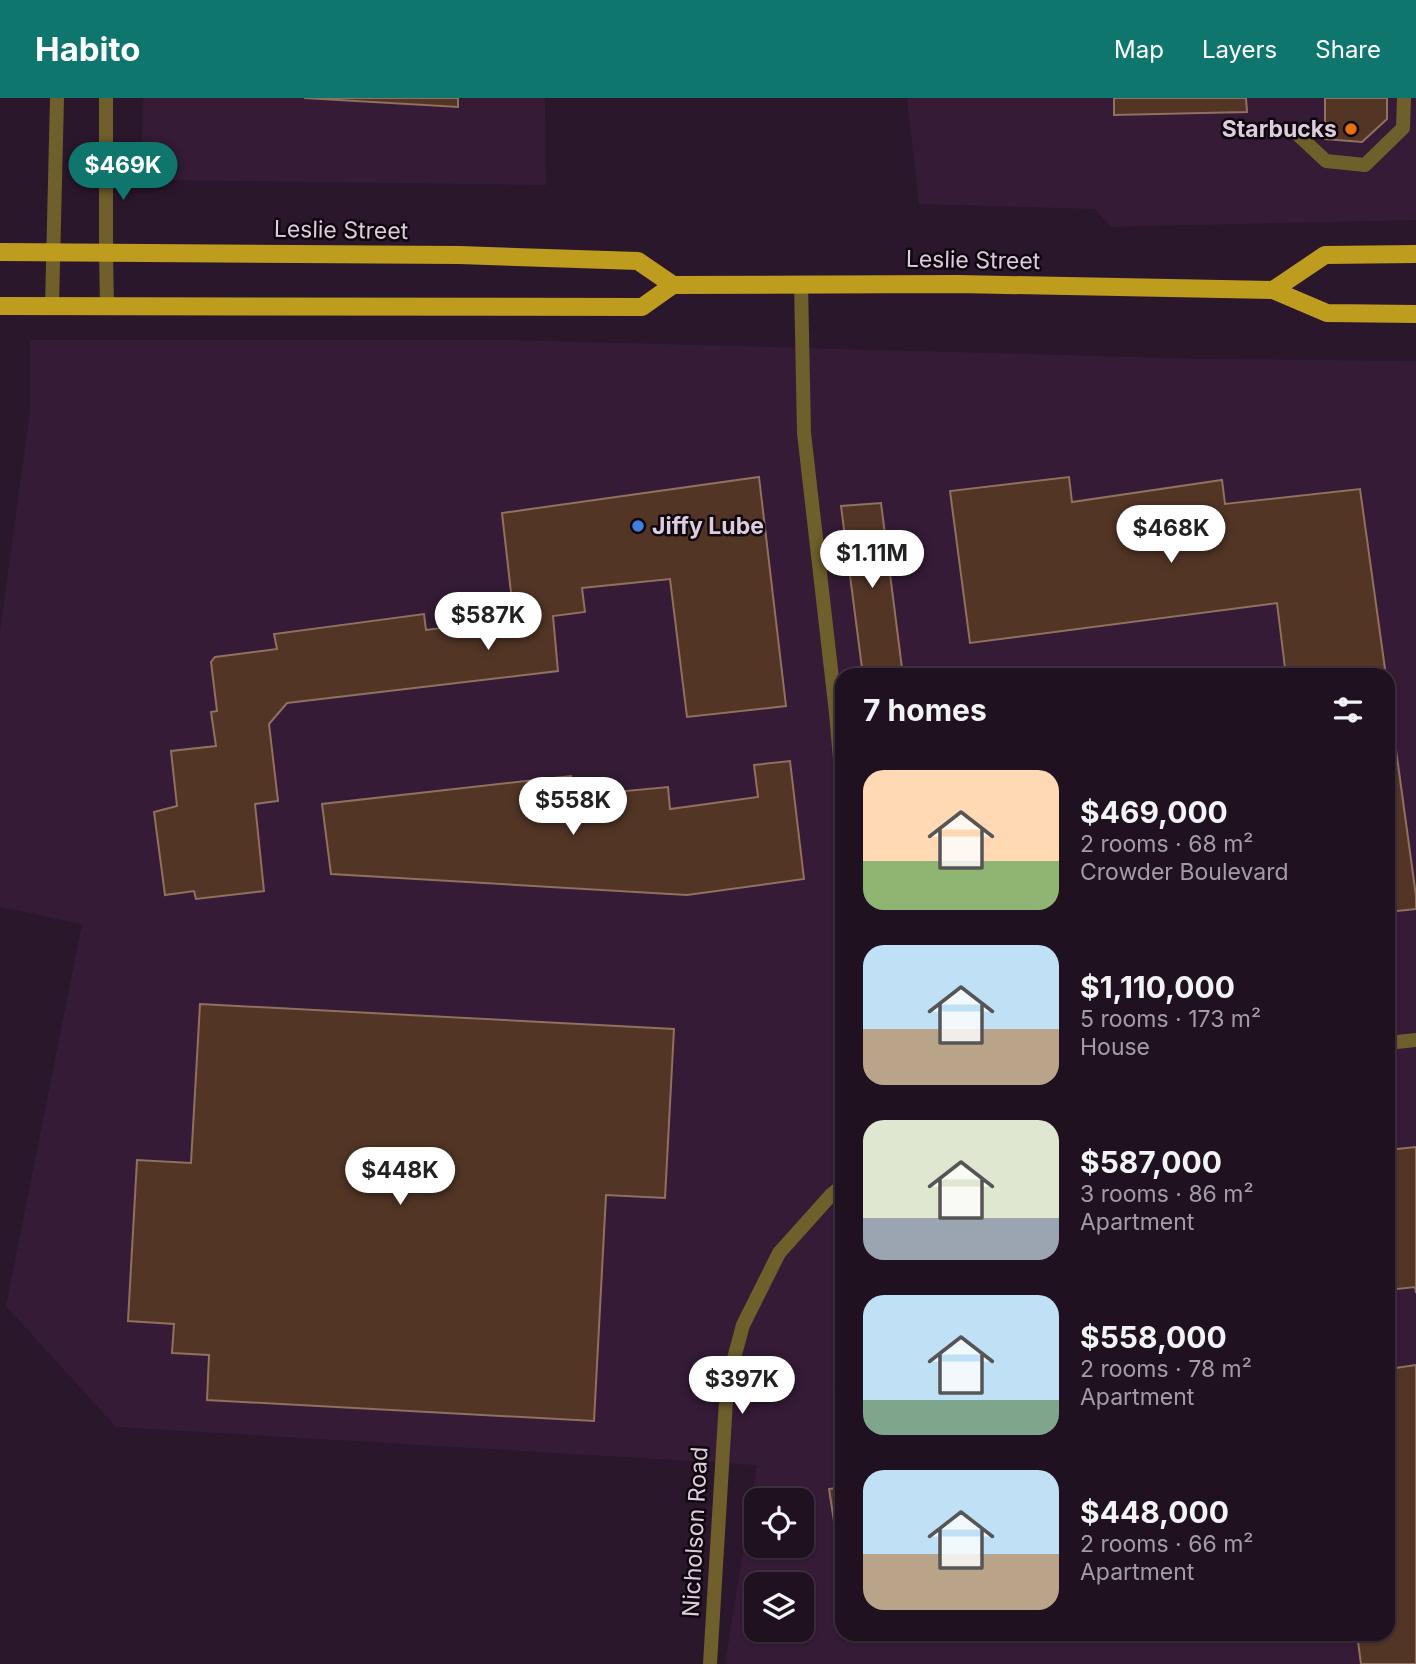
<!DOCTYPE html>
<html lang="en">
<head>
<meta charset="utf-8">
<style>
	:root { --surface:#201121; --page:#2d1f2e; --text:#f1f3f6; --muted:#a29da5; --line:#3d313f; --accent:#0f766e }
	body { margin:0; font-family:Inter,sans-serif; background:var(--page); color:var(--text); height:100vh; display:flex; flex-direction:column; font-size:26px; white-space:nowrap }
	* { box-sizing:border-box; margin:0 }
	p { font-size:23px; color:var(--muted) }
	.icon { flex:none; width:38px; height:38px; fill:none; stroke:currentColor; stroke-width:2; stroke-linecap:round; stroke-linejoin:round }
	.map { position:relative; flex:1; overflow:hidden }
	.sheet { position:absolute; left:835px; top:570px; width:560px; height:973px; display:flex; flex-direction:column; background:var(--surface); border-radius:21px; box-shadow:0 2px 5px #0004,0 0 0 2px var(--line) }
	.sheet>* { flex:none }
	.buttons { position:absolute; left:744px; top:1390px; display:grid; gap:14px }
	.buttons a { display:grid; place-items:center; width:70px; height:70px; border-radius:14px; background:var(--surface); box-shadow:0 2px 5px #0004,0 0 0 2px var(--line); font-size:35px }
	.price { position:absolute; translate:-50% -60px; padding:0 16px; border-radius:24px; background:#fff; color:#222; font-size:23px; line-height:46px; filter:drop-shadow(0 2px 4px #0008) }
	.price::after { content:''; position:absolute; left:50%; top:42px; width:21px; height:16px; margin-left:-10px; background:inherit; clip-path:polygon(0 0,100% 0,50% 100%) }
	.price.selected { background:var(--accent); color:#fff }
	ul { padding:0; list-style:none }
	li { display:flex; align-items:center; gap:21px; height:175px; padding:0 28px }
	li span { display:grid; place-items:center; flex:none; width:196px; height:140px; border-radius:21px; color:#555 }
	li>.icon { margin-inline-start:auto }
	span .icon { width:84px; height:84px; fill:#fffc; stroke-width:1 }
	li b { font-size:30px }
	h2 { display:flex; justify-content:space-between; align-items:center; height:84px; padding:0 28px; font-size:30px }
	header { display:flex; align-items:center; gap:42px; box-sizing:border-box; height:98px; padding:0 35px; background:var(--accent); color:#fff }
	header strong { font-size:33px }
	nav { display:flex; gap:38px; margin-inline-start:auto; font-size:24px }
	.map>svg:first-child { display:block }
</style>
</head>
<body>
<header>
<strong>Habito</strong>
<nav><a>Map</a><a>Layers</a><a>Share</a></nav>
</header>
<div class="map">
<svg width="1416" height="1566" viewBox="0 0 1416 1566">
	<rect width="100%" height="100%" fill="#2b172c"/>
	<!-- built -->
	<g fill="#351b36" fill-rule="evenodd">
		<path d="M143,0H545L546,87L160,82L141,69Z"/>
		<path d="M907,0H1416V122L1111,129L1095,111L919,106Z"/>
		<path d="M30,242H513L1210,261L1416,263V1566H725L757,1367L116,1329L6,1208L82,826L0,809V533L30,313ZM842,578H1388V1536H842ZM756,1402H802V1447H756ZM756,1486H802V1531H756Z"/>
	</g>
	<!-- building -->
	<g fill="#523525" stroke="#90705e" stroke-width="2">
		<path d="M304,0H458V9Z"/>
		<path d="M1114,0H1246L1247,14L1114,17Z"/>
		<path d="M1325,0H1387V21L1362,44L1325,41Z"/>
		<path d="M759,379L786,608L687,619L670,481L582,490L585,514L553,518L558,573L287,605L269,626L278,703L255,706L264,793L196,801L194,793L165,797L154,714L177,708L171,653L216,648L211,614L217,613L211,564L215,559L277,551L274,536L424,516L426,532L514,521L502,415Z"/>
		<path d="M1069,379L1072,404L1222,382L1225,406L1360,391L1386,578H1286L1277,505L970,545L950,393Z"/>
		<path d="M881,405L903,578H863L841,408Z"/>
		<path d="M1388,593L1416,798V811L1388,814Z"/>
		<path d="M790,663L804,781L687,797L331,776L322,706L571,678L573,698L668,689L670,711L758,699L754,667Z"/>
		<path d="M200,906L674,931L665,1100L606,1097L594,1323L207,1302L209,1257L172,1255L174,1226L128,1223L137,1062L191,1065Z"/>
		<path d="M1416,1049V1195L1415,1189L1388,1192V1052Z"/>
		<path d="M1416,1267V1566H1361L1357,1536H1388V1271Z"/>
		<path d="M842,1287V1344L834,1288Z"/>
		<path d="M842,1389V1475L829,1391Z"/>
	</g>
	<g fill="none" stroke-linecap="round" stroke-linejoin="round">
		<!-- lane -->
		<g stroke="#6e5f2b" stroke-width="14">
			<path d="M1295,34L1326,63L1365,67L1403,30L1404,0"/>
			<path d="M801,185L804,335L836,615L842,684"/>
		</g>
		<!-- street -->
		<g stroke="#6e5f2b" stroke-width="14">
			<path d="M106,0V154L107,208"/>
			<path d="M52,208L57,0"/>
			<path d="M1388,945L1416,942"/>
			<path d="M710,1566L727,1286L743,1227L779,1155L831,1097L842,1088"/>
		</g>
		<!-- primary -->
		<g stroke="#be9d1e" stroke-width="18">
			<path d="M0,154L459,157L638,163L673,187"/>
			<path d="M1273,192L1325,157L1416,156"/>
			<path d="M0,208L642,209L673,187L958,186L1273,192L1327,215L1416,216"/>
		</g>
	</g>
	<!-- markers -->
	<circle fill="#e8710a" stroke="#0f060f" stroke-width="2.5" cx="1351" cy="31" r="7"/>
	<circle fill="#3f7fe0" stroke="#0f060f" stroke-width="2.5" cx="638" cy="428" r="7"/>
	<g text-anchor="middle" stroke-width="5" stroke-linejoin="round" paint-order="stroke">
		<!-- poi labels -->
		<g font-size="23" font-weight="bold" fill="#dbcddc" stroke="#0f060f" text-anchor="end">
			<text x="1337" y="39">Starbucks</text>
			<text x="652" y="436" text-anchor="start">Jiffy Lube</text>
		</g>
		<!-- street labels -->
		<g font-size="23" fill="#dbcddc" stroke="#0f060f">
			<text transform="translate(341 132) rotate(1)" y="8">Leslie Street</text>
			<text transform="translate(973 162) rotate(1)" y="8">Leslie Street</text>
			<text transform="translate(695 1434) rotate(-87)" y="8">Nicholson Road</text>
		</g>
	</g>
</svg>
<div class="buttons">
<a><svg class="icon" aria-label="locate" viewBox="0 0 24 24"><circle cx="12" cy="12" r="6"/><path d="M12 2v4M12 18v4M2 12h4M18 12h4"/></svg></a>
<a><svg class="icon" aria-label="layers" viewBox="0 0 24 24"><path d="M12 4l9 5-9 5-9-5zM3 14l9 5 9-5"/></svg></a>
</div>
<b class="price selected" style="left:123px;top:104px">$469K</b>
<b class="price" style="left:1171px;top:467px">$468K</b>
<b class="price" style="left:872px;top:492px">$1.11M</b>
<b class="price" style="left:488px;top:554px">$587K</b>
<b class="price" style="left:573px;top:739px">$558K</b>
<b class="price" style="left:400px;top:1109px">$448K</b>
<b class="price" style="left:742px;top:1318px">$397K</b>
<section class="sheet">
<h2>7 homes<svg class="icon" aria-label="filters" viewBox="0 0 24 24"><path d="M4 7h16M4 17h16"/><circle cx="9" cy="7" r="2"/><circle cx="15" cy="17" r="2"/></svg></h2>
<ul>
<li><span style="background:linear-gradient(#ffd9b3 65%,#8fb573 0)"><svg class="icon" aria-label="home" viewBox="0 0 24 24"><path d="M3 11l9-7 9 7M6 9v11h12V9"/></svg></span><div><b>$469,000</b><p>2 rooms · 68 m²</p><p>Crowder Boulevard</p></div></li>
<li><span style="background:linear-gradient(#bfe0f5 60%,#b9a48a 0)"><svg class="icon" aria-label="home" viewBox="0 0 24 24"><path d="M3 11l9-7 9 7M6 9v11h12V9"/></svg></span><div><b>$1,110,000</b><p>5 rooms · 173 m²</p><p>House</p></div></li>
<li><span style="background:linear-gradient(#dfe7d0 70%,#9aa5b1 0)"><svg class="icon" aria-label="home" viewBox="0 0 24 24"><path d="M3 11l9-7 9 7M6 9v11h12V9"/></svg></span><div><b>$587,000</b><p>3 rooms · 86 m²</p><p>Apartment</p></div></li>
<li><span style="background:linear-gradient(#bfe0f5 75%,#7fa58c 0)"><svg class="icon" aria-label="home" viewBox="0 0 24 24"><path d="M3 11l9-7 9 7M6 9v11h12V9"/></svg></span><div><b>$558,000</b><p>2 rooms · 78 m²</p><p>Apartment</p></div></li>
<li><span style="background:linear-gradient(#bfe0f5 60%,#b9a48a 0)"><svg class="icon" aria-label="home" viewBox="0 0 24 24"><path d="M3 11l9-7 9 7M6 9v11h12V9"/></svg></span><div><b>$448,000</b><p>2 rooms · 66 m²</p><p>Apartment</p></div></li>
</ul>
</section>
</div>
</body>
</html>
